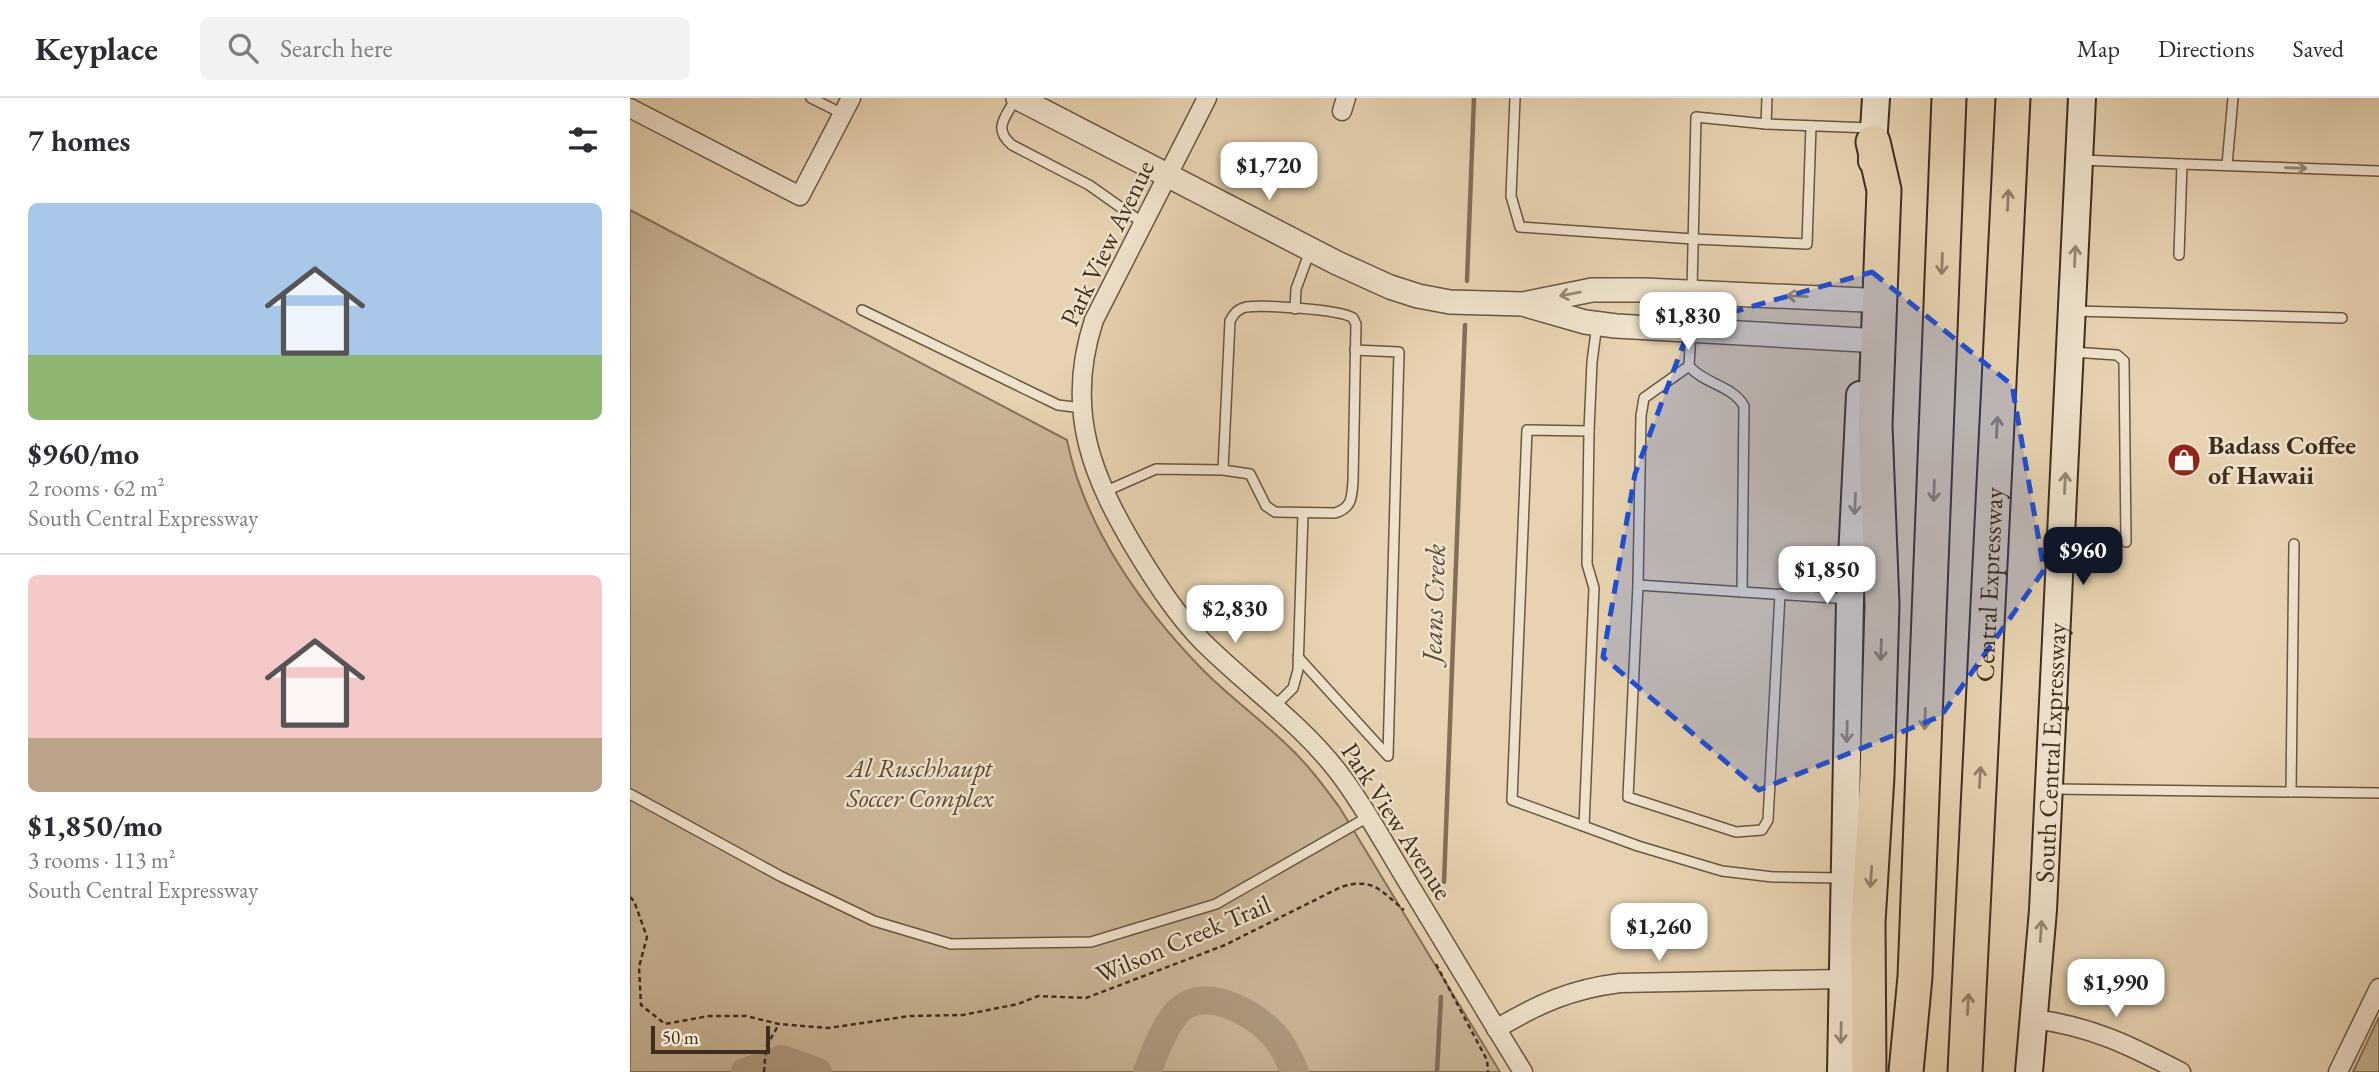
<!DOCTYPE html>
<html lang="en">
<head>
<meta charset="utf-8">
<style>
	:root { --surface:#fff; --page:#f2f2f3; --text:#2b2b33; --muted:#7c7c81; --line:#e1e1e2; --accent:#111827 }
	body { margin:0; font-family:"EB Garamond",serif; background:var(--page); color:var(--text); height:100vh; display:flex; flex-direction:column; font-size:26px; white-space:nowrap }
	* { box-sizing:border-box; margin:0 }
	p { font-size:23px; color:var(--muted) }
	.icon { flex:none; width:38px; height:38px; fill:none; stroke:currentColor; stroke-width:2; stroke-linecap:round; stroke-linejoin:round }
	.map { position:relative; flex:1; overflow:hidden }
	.details { display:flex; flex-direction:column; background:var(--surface); width:630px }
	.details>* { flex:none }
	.scale { position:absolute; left:21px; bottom:18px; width:119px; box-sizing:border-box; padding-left:7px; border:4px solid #3e2e1e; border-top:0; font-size:19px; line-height:24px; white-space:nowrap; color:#3e2e1e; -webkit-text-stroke:5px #efe2cc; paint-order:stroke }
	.price { position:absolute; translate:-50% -60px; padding:0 16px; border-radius:14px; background:#fff; color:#222; font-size:23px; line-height:46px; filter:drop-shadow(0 2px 4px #0008) }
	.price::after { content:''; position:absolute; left:50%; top:42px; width:21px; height:16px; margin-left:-10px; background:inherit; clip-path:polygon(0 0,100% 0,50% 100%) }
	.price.on { background:var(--accent); color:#fff }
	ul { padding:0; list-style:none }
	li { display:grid; align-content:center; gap:14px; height:371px; padding:0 28px }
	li+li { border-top:2px solid var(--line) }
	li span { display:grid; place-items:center; height:217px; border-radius:10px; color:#555 }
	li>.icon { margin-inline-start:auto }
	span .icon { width:126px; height:126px; fill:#fffc; stroke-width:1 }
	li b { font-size:30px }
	h2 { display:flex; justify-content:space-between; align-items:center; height:84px; padding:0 28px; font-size:30px }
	header { display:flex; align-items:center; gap:42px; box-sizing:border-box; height:98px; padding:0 35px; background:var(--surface); border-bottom:2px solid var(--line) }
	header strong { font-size:33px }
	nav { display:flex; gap:38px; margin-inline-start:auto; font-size:24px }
	.search { width:490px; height:63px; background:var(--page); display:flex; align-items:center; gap:18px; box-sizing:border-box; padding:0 24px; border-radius:10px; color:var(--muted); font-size:26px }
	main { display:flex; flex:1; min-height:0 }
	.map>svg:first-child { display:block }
</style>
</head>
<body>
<header>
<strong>Keyplace</strong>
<div class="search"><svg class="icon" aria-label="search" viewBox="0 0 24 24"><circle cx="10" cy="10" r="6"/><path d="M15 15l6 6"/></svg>Search here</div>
<nav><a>Map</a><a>Directions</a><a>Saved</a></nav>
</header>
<main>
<section class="details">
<h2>7 homes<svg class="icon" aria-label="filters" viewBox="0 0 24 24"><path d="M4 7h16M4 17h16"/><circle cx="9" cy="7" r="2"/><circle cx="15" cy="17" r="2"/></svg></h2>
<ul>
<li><span style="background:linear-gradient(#a9c7e8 70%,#8fb573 0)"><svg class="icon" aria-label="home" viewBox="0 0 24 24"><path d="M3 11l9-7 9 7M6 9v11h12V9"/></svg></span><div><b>$960/mo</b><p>2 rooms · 62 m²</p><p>South Central Expressway</p></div></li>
<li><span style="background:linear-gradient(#f6c9c9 75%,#b9a48a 0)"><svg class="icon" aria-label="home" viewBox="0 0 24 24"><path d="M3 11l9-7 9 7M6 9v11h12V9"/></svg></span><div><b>$1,850/mo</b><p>3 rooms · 113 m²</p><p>South Central Expressway</p></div></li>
</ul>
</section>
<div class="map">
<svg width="1749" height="974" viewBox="0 0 1749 974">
	<rect width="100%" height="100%" fill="#e7d3b1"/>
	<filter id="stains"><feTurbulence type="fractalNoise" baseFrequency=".00286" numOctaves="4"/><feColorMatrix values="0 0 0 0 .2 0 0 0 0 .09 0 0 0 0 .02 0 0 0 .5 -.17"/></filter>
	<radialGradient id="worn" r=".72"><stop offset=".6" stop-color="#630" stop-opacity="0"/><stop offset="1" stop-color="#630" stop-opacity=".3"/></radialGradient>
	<!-- green -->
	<g fill="#cab798" stroke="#84725b" stroke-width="2">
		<path d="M0,112L437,342C454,428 511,508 571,570C597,597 628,619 655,645C676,664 693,687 710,710L870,974H0Z"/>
		<path d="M1749,919V974H1723Z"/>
	</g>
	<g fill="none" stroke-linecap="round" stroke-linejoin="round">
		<!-- stream -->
		<g stroke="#816f58" stroke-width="4.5">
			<path d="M837,183L844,0"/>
			<path d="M814,784L835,227"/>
			<path d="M807,974L811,899"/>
		</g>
		<!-- river -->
		<g stroke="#ae9b7f" stroke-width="28">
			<path d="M115,974L152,961L188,974"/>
			<path d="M517,974C524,956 537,920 553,909C581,890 624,916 644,937C653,946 659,962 665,974"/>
		</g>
		<defs>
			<g id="service">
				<path d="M181,0L213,16"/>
				<path d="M386,0C376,19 362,30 382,47L459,87L513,125"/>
				<path d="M885,0L881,98L890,129L1063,141L1177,146L1181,28"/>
				<path d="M1137,0L1136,26L1241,30"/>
				<path d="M1451,62L1552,66L1549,157"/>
				<path d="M1552,66L1749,73"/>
				<path d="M1597,67L1603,0"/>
				<path d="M1062,192L1066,19L1136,26"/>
				<path d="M665,211L666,191L680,153"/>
				<path d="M232,212L428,307L452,310"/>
				<path d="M1444,213L1712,220"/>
				<path d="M967,226L962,264L959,333L897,332L882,702L1008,748L1092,773L1143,779L1212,780"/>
				<path d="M1061,232L1059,268C1074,286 1102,287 1114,308L1112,494"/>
				<path d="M1442,254L1487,257L1494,263L1496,444"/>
				<path d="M1059,268L1014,300L1011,318L1008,487L998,699L1106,734L1132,732L1138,722L1150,496"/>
				<path d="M474,394L526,371L593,372L600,223C604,215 608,211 616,209C634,207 710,211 723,220L726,226L723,383C722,399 722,410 705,415L645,414L636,408L620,376L593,372"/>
				<path d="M1008,487L1219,501"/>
				<path d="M668,559L758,658L769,254L725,252"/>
				<path d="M645,608L663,590L668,572L673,415"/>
				<path d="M1422,691L1749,695"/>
				<path d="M1661,694L1664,446"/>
				<path d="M0,696L150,778L244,823L321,846L461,844L586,806L738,719"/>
				<path d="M954,728L964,490L957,466L959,333"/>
			</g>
			<g id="minor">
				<path d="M577,0L464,222C434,313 462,380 509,457C528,488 547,517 572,543C617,588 670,624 709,675C735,709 755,747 777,783C816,847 854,911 893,974"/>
				<path d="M0,10L170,98L221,0"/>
				<path d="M712,13L716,0"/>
				<path d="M1404,921C1461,928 1501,948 1551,974"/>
				<path d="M866,931C908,906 941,891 990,885L1212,881"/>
				<path d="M1708,974L1749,890"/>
			</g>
			<g id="tertiary">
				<path d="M388,0L707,165L760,189L788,198L820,204L893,206L962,192H1014L1235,202"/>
				<path d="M896,207L955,224L986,228L1233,242"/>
			</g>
			<g id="secondary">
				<path d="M1242,63L1246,0"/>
				<path d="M1211,974L1220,501L1230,297"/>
				<path id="s1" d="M1399,974L1413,812L1452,0"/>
			</g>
			<g id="motorway">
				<path d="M1239,974L1238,824L1247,678L1252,507L1245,327L1254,92L1243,44"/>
				<path d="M1276,974L1285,879L1319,0"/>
				<path id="s2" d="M1335,974L1383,0"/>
			</g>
		</defs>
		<!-- service casing -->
		<use href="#service" stroke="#685743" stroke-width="12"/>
		<!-- minor casing -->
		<use href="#minor" stroke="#685743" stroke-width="21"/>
		<!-- tertiary casing -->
		<use href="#tertiary" stroke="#685743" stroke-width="26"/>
		<!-- secondary casing -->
		<use href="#secondary" stroke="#3e2e1e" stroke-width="30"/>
		<!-- motorway casing -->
		<use href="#motorway" stroke="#3e2e1e" stroke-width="37"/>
		<!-- path -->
		<g stroke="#3e2e1e" stroke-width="2.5" stroke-dasharray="5 3.5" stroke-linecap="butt">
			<path d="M0,799L4,803L17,839L9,869L11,907L35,926L79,918H116L149,926L198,930L280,918L333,917L388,906L408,898L456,900L595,847L711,789C743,779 751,793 774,812"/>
			<path d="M806,866L857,962L858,974"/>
			<path d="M134,974L136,949L149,926"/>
		</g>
		<!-- service -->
		<use href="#service" stroke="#efe2cc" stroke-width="9"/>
		<!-- minor -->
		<use href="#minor" stroke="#efe2cc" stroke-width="18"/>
		<!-- tertiary -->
		<use href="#tertiary" stroke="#efe2cc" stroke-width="23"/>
		<!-- secondary -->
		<use href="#secondary" stroke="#efe2cc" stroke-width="26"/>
		<!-- motorway -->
		<use href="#motorway" stroke="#e7d3b1" stroke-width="33"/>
	</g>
	<!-- one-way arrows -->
	<defs><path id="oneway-shaft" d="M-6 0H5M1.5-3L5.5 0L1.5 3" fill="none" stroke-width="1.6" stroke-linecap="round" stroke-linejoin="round" transform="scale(1.75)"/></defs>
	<g stroke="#968875">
		<use href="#oneway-shaft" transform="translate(1666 70) rotate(2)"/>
		<use href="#oneway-shaft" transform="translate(1445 158) rotate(-87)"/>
		<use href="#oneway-shaft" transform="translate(940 196) rotate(170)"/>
		<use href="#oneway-shaft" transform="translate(1167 198) rotate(-177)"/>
		<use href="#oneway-shaft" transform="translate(1435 385) rotate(-87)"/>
		<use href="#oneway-shaft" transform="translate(1225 406) rotate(93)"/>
		<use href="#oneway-shaft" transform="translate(1217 634) rotate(91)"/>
		<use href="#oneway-shaft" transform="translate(1411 833) rotate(-86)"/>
		<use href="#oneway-shaft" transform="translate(1211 935) rotate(91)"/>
	</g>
	<g stroke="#928068">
		<use href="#oneway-shaft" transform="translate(1378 102) rotate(-87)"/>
		<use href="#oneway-shaft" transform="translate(1312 166) rotate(92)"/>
		<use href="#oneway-shaft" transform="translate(1367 329) rotate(-87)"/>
		<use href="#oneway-shaft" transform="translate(1304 393) rotate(92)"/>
		<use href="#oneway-shaft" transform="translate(1251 552) rotate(92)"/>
		<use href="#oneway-shaft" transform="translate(1295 621) rotate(92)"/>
		<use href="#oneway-shaft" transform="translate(1350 679) rotate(-87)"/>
		<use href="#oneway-shaft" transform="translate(1241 779) rotate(94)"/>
		<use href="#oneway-shaft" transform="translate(1338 906) rotate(-87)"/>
	</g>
	<!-- marked area -->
	<path fill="#1d4ed8" fill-opacity="0.2" stroke="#1d4ed8" stroke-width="5" stroke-dasharray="14 9" stroke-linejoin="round" d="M1242,174L1382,287L1414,472L1311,618L1129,692L973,559L1005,376L1061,226Z"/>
	<!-- icons -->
	<defs>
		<symbol id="shop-disc" viewBox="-11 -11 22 22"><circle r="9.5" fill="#8f2418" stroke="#efe2cc"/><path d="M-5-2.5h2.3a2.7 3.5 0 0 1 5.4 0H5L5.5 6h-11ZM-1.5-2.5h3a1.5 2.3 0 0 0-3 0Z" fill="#fff"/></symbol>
	</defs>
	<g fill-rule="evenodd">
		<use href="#shop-disc" x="1535" y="343" width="38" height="38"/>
	</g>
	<g text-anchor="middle" stroke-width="5" stroke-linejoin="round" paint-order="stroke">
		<!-- street labels -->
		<g font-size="26" fill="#3e2e1e" stroke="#efe2cc">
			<text transform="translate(477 145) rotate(-64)" y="9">Park View Avenue</text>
			<text dy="9" stroke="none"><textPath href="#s2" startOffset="488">Central Expressway</textPath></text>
			<text dy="9" stroke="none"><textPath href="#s1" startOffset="320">South Central Expressway</textPath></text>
			<text transform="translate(767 723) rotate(57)" y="9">Park View Avenue</text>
			<text transform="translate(553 841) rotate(-23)" y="9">Wilson Creek Trail</text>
		</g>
		<!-- poi labels -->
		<g font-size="26" font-weight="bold" fill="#3e2e1e" stroke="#efe2cc" text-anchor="start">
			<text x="1578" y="356">Badass Coffee<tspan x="1578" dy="30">of Hawaii</tspan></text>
		</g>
		<!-- park labels -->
		<g font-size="26" font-style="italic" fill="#5a4936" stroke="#efe2cc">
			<text x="290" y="679">Al Ruschhaupt<tspan x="290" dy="30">Soccer Complex</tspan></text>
		</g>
		<!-- water labels -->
		<g font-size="28" font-style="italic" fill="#5a4936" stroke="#efe2cc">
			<text transform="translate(803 505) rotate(-88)" y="10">Jeans Creek</text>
		</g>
	</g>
	<rect width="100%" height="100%" filter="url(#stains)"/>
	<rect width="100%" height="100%" fill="url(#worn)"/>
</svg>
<div class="scale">50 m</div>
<b class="price" style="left:639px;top:104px">$1,720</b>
<b class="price" style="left:1058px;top:254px">$1,830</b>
<b class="price on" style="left:1453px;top:489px">$960</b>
<b class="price" style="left:1197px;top:508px">$1,850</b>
<b class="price" style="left:605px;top:547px">$2,830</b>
<b class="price" style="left:1029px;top:865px">$1,260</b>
<b class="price" style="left:1486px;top:921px">$1,990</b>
</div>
</main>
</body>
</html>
